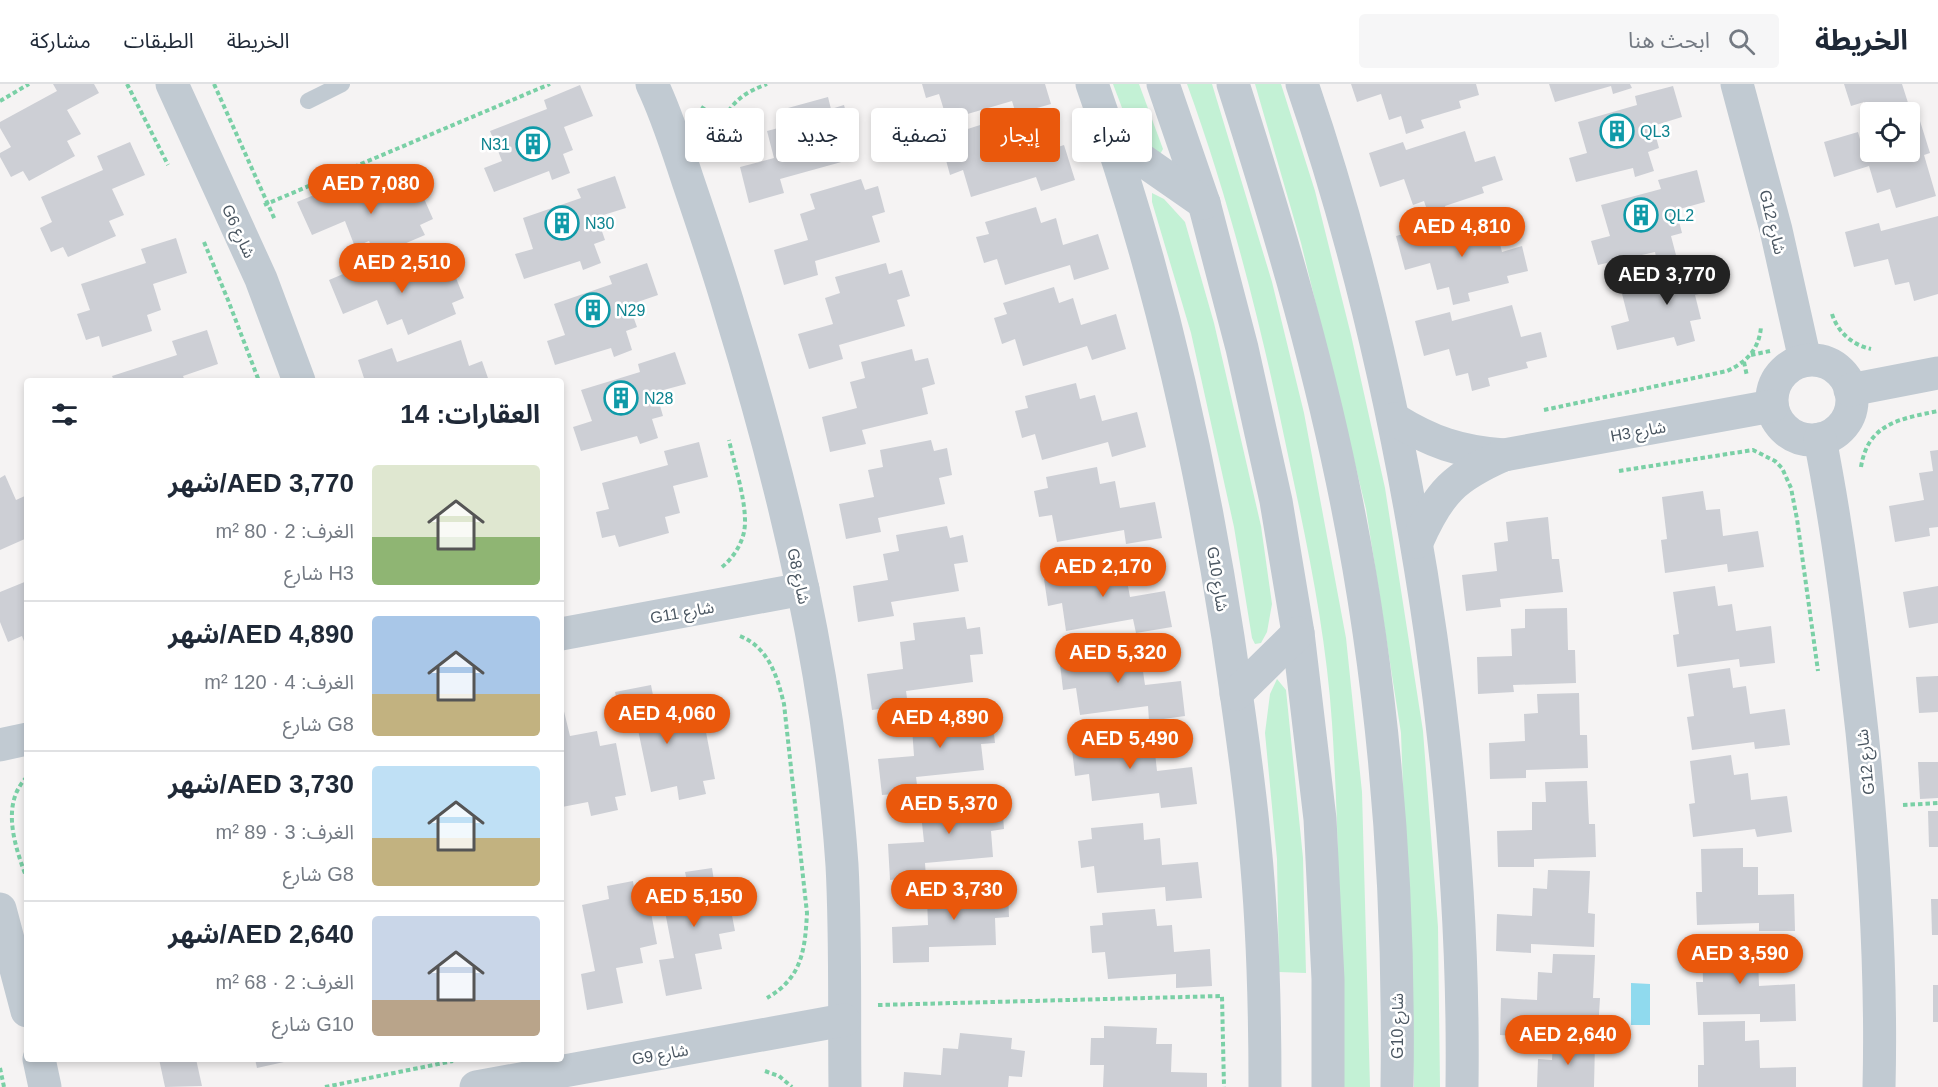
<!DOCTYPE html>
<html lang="ar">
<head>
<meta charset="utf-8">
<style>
	:root { --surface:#fff; --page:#f6f6f7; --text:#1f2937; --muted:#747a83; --line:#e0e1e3; --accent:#ea580c }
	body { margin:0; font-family:Helvetica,"Noto Sans Arabic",sans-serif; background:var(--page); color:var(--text); direction:rtl; height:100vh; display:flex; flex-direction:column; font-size:22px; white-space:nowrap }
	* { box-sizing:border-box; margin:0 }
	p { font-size:20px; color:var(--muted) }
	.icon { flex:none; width:33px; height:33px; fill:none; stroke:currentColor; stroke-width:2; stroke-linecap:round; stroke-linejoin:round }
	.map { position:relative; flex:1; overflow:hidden; direction:ltr }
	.details { position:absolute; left:24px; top:294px; width:540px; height:684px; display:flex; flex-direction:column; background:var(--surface); border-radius:6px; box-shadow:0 3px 9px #0003; direction:rtl }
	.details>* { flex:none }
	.banner { position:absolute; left:582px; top:24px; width:570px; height:54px; direction:rtl; display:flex; gap:12px }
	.tools { position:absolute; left:1860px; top:18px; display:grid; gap:12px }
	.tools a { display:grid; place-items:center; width:60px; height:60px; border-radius:6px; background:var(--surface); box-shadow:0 3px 9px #0003; font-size:30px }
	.price { position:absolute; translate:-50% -51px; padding:0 14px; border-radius:21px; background:var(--accent); color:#fff; font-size:20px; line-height:39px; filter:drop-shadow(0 2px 3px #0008) }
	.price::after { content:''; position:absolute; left:50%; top:36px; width:18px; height:14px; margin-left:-9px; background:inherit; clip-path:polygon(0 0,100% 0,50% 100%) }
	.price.current { background:#222; color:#fff }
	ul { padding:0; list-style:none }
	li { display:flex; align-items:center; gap:18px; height:150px; padding:0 24px }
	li+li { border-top:2px solid var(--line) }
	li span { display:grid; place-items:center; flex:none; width:168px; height:120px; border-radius:6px; color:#555 }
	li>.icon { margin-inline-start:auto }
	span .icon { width:72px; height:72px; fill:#fffc; stroke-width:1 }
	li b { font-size:26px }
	h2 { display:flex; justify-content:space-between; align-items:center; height:72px; padding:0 24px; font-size:26px }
	.pill { padding:0 21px; border-radius:6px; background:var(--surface); box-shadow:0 3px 9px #0003; font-size:21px; line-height:54px }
	.pill.current { background:var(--accent); color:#fff }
	header { display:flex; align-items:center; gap:36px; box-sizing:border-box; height:84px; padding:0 30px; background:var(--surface); border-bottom:2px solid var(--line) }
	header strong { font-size:28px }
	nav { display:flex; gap:33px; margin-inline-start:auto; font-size:21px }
	.search { width:420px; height:54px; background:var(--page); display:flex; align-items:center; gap:15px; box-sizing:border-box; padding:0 21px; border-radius:6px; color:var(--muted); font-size:22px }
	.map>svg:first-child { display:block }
</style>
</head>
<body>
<header>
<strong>الخريطة</strong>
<div class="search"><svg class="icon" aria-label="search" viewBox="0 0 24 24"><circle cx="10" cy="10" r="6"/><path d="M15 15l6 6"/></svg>ابحث هنا</div>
<nav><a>الخريطة</a><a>الطبقات</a><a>مشاركة</a></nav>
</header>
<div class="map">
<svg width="1938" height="1003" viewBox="0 0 1938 1003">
	<rect width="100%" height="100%" fill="#f5f3f3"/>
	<!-- green -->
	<g fill="#c3f1d5">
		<path d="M1113,0H1139L1163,65L1159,72L1141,62L1130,45Z"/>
		<path d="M1187,0H1212L1272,198L1304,329L1346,554L1362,708L1370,1003H1339C1340,882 1340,760 1332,639C1326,549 1307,459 1288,371C1262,245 1231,121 1187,0Z"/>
		<path d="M1255,0H1281L1315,107L1351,251L1385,404L1423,647L1438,843L1440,1003H1414L1401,649L1366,425L1301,159Z"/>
		<path d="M1152,109L1164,115L1185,138L1214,239L1261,442L1272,520L1267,548L1261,559L1255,560L1252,554L1234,443L1191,249L1152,118Z"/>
		<path d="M1277,595L1286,606L1303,774L1306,889L1279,888L1277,775L1265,649L1270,610Z"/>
	</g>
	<!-- water -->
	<path fill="#90daee" d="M1631,899L1650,900V941H1631Z"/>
	<!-- building -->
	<g fill="#cdcfd5">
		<path d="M53,0H94L99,9L67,26L81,50L67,57L75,72L29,97L23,87L11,93L0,73V69L11,63L0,44V38L57,7Z"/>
		<path d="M922,0H1045L1051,20L1016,30L1012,17L947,36L939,10L926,14Z"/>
		<path d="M1351,0H1476L1479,11L1459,17L1461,24L1421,36L1424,44L1406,50L1401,32L1389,36L1381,10L1357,18Z"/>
		<path d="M1549,0H1630L1632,4L1613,10L1611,2L1555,18Z"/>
		<path d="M1844,0H1902L1910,25L1897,28H1870V37L1864,18L1851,22Z"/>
		<path d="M580,1L593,32L564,43L573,66L563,70L570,89L552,96L549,87L494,108L484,84L502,77L490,47L547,25L544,16Z"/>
		<path d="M1673,2L1682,33L1653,42L1659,64L1648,68L1654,87L1635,93L1633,84L1576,98L1569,74L1587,69L1578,38L1637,21L1635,12Z"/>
		<path d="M828,13L831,25L844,21L851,47L838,51L845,77L780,95L784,109L749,119L740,83L774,74L767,47L782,43L777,27Z"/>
		<path d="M1002,34L1007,50L1022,46L1030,72L1064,61L1075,96L1041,107L1036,93L971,113L963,86L950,91L943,65L956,61L952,50Z"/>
		<path d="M1920,37L1930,69L1924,71L1936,112L1896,124L1890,105L1877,109L1869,82L1834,93L1824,58L1858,48L1860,55L1870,52V68H1910V41Z"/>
		<path d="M1465,47L1475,78L1495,72L1503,96L1482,103L1484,109L1445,122L1447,130L1430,135L1424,117L1413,121L1404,95L1380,103L1369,69L1403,58L1406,66Z"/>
		<path d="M130,58L145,91L112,105L124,131L109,137L116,152L68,173L63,163L51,168L40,144L52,138L41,113L103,86L97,72Z"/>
		<path d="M1697,86L1705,118L1676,126L1682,149L1671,152L1676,171L1657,177L1655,168L1598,181L1591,157L1610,152L1601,121L1661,105L1658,96Z"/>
		<path d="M399,91L410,115L422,110L433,135L420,141L425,151L376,172L369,157L355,163L345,137L312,151L297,118L331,104L336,117Z"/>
		<path d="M615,92L626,124L597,133L605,156L594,160L601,179L583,186L580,177L524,195L515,170L533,165L523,134L581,114L577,105Z"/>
		<path d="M861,95L865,106L878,102L885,128L872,132L880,158L815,177L818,191L784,201L774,166L808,156L800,130L815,125L810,110Z"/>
		<path d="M1036,123L1041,139L1056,134L1063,161L1098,150L1109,185L1074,196L1070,181L1005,201L997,175L984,179L976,153L989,150L985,138Z"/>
		<path d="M1938,132V210L1914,217L1909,198L1895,201L1888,175L1854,183L1845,148L1879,139L1881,147Z"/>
		<path d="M1494,136L1502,168L1522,162L1528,187L1507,192L1509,199L1468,209L1470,217L1453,221L1449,203L1437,206L1430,179L1405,186L1396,152L1431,142L1433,151Z"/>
		<path d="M176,154L187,189L153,200L161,226L147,231L152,247L102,263L99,252L86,256L77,230L90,226L81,200L146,179L141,165Z"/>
		<path d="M431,170L441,194L454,189L464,214L452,219L456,230L408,251L402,235L387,241L377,216L343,230L329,196L362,182L369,196Z"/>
		<path d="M1716,171L1724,204L1695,211L1701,235L1690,237L1695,257L1677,262L1674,253L1617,266L1611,242L1629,237L1621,206L1680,190L1678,182Z"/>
		<path d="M647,179L658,211L629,221L637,243L626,247L632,266L614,273L611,264L555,281L547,257L565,251L554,220L612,200L609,192Z"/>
		<path d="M886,179L889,190L902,186L910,212L897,216L905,242L839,261L843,275L809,285L798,250L833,240L825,214L840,209L835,193Z"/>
		<path d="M1054,203L1059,219L1073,214L1081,241L1116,230L1126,265L1092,276L1087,262L1023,282L1015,255L1002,260L994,234L1007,230L1003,219Z"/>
		<path d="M1512,221L1521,253L1541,248L1547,273L1526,278L1528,284L1488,294L1490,302L1472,307L1468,289L1456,292L1449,265L1424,272L1415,237L1450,228L1452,237Z"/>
		<path d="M207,246L218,280L183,292L185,297H114L112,292L177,271L172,257Z"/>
		<path d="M461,256L469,282L482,277L489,297H365L358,276L392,264L397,278Z"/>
		<path d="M912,265L915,277L928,274L935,300L922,304L928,330L862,346L866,360L830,368L822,333L857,324L850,298L865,294L861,278Z"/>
		<path d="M675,268L686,300L656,308L663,332L652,335L658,354L640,360L637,352L581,367L573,343L592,337L581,306L640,288L638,280Z"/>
		<path d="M1076,299L1080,315L1095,311L1102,337L1137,328L1146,363L1112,373L1108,358L1042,376L1035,350L1022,354L1015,327L1028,324L1025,312Z"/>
		<path d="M931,356L934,367L947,364L952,391L939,394L945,420L878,434L881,448L846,455L839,420L874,413L868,386L883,383L880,366Z"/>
		<path d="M699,358L708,393L673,402L680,429L665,433L669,449L619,463L615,451L602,454L596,428L609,425L602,399L668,381L664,367Z"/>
		<path d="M1938,366V443L1929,444L1930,452L1895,458L1889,422L1924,416L1919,389L1933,387L1930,367Z"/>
		<path d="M1097,383L1100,400L1115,397L1120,424L1155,418L1162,454L1126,460L1124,446L1057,458L1052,431L1039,433L1034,407L1048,404L1046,393Z"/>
		<path d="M5,391L16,416L27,411V454L0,466V394Z"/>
		<path d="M1703,407L1706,426L1720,425L1723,452L1758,447L1764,483L1728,488L1727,480L1665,489L1661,456L1667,455L1662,413Z"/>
		<path d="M1548,433L1552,475H1559L1563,508L1500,515L1501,523L1466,527L1462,491L1497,487L1494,459L1508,457L1506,438Z"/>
		<path d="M947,442L950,454L963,451L968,478L954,480L959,507L891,518L894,532L858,538L853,502L888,496L883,470L899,467L896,451Z"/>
		<path d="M1107,472L1110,489L1125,486L1130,513L1165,507L1172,543L1136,549L1133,535L1066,547L1062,519L1048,522L1044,495L1057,493L1055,482Z"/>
		<path d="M27,497V565L22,552L8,558L0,538V508Z"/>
		<path d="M1715,502L1718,522L1732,520L1736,547L1771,542L1775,579L1740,583L1739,575L1677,583L1673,551L1679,550L1673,508Z"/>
		<path d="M1938,502V539L1909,544L1903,508Z"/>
		<path d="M1567,524L1568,566H1575L1576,599L1513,601L1514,608L1478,610L1477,573L1512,572L1511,545L1525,544V525Z"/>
		<path d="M965,533L967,545L980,543L983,570L970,571L973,598L906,607L908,621L872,626L867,590L903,585L900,558L915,556L913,539Z"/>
		<path d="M1124,559L1126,576L1141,574L1145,601L1181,597L1185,632L1149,637L1148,622L1080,631L1076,604L1063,606L1060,580L1073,578L1072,566Z"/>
		<path d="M1730,584L1733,604L1746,602L1750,630L1785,625L1790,661L1755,665L1754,658L1692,666L1687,633L1694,632L1688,590Z"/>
		<path d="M1938,592V628L1919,629L1916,593Z"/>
		<path d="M651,601L658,637L685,631L688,646L705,643L715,695L703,697L706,710L679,716L677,702L651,708L637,641L623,644L615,608Z"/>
		<path d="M1579,609L1580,651H1587L1588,684L1526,686V694L1490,695L1489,659L1525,657L1524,630L1538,629L1537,610Z"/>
		<path d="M561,615L570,652L597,647L600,662L616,659L626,711L615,713L618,726L591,732L588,718L562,723Z"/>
		<path d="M978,621L979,633L992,631L995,659L981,660L984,686L916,693L918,708L882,711L878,675L914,672L912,644L927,643L925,626Z"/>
		<path d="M1136,645L1138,662L1154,660L1157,687L1192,683L1197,720L1161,724L1159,709L1092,717L1089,690L1075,692L1072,665L1085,663L1084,651Z"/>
		<path d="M1731,671L1734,691L1748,689L1751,716L1787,712L1792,748L1757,753L1755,745L1693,753L1689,720L1695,719L1690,677Z"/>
		<path d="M1918,678H1938V714L1920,715Z"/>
		<path d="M1587,697L1589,740H1595L1596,773L1534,775V783H1498L1497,747L1532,746V718H1546L1545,698Z"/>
		<path d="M987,707L988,720L1002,719L1004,745L991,747L993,773L925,779L926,793L890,796L888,760L924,758L921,730L936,729L935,712Z"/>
		<path d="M1928,727H1938V763H1929Z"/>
		<path d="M1143,739L1144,756L1160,754L1162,781L1198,778L1202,814L1166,817L1165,803L1097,809L1094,782L1081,784L1078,757L1092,755L1091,744Z"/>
		<path d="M1743,764V783H1758V811L1794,810L1795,847H1759V839L1697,841L1696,808H1702L1701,765Z"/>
		<path d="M712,784L714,797L725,795L735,847L719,850L722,865L695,870L702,905L666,912L659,876L674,874L661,807L688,802L685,788Z"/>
		<path d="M1548,786L1590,787L1588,829L1595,830L1594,863L1531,860V869L1496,867L1497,830L1532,832L1533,804L1547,805Z"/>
		<path d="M994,795L995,807L1008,806L1009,833L995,834L996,861L929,863V878L893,879L892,843L928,841L927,814L942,813V797Z"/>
		<path d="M633,797L635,811L647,808L657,860L640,864L643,879L616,884L623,919L587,926L581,890L595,887L582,821L609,815L607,802Z"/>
		<path d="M1931,815H1938V851H1932Z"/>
		<path d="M1155,825L1157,842L1172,841L1174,868L1210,865L1212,902L1176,904V890L1108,895L1105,868L1092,869L1090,842L1103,841L1102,829Z"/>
		<path d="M1744,855V874H1758L1759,902L1795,900L1796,937L1760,938V930L1698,931L1696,898H1703L1702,856Z"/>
		<path d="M1553,870L1595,871L1593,914H1600L1598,947L1536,944V953L1500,951L1501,914L1537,916L1538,888L1552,889Z"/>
		<rect x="1933" y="901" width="5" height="37"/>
		<path d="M1745,937V957L1759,956L1760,984L1796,983V1003H1698V981H1704L1703,938Z"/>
		<path d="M1104,942L1157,944L1156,960H1172L1171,988L1207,989V1003H1103L1104,981H1090L1091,954H1104Z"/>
		<path d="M960,949L1012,954L1011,965L1025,967L1022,993L1009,992L1008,1003H903L904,988L941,991L943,964L958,965Z"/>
		<path d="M1553,957L1595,959L1594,1003H1537L1538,975L1552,976Z"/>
		<path d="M159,975H196L202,1002L165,1003Z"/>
		<path d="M255,975H293V976L257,984Z"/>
	</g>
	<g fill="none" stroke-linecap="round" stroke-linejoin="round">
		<!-- path -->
		<g stroke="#7ad0a6" stroke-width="4" stroke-dasharray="4.5 3" stroke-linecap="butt">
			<path d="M127,0L168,81"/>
			<path d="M214,0L275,136"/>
			<path d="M0,17L29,0"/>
			<path d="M701,23L723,37C733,16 746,8 767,0"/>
			<path d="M716,69V63L723,37"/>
			<path d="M264,121L550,0"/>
			<path d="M204,158L228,216L259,297"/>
			<path d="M1832,230C1838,249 1853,261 1871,265"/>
			<path d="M1751,271L1770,267"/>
			<path d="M1744,278L1747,292"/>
			<path d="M1544,326L1727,287C1747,278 1759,265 1761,243"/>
			<path d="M1861,383C1868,339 1900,335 1938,327"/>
			<path d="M1619,387L1753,366L1775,377L1782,384L1791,404L1797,435L1818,587"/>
			<path d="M722,483C732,475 741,462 744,448C749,424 734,380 729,356"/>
			<path d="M740,552C769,564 777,592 784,620L807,829C805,866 802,894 767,914"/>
			<path d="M27,693C0,720 15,763 27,795"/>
			<path d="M1903,721L1938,719"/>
			<path d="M878,921L1222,912L1224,1003"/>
			<path d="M0,984L4,1003"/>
			<path d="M765,987L779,992L792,1003"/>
			<path d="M325,1003L453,977"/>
		</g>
		<!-- service -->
		<path stroke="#c1cad2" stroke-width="16" d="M308,17L342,0"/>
		<!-- minor -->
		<g stroke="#c1cad2" stroke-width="33">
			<path d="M172,0L261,195L299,297"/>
			<path d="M652,0C667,31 677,64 688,97C703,141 718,185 731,230C786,409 829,593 842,781C846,854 844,930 845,1003"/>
			<path d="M1092,0C1156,179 1199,365 1228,553C1238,622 1249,692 1255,762C1263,842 1265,923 1265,1003"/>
			<path d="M1302,0C1364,180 1404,366 1431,553C1452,702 1464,853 1462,1003"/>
			<path d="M1737,0L1776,146L1805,276"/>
			<circle cx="1812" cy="316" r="40"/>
			<path d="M1850,306L1938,289"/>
			<path d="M1394,335C1431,358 1460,368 1504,371"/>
			<path d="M1820,355C1839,452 1851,550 1862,648C1874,766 1882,885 1879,1003"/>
			<path d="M1417,458C1439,408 1454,393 1504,371L1772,322"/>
			<path d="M561,550L803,505"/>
			<path d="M0,661L27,655"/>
			<path d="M0,825L27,927"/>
			<path d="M39,975L45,1003"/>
			<path d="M476,1003L844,936"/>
		</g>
		<!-- tertiary -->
		<g stroke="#c1cad2" stroke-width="33">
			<path d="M1163,0L1204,119L1242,264L1276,417L1298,549L1320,735L1328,895V1003"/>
			<path d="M1233,0C1275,131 1314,262 1342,396C1384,595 1400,800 1397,1003"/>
			<path d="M1112,55L1204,119"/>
			<path d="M1236,610L1298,549"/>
		</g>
	</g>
	<!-- icons -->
	<defs>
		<symbol id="building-ring" viewBox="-11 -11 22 22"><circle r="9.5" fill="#fff" stroke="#0f9aa8" stroke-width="1.5"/><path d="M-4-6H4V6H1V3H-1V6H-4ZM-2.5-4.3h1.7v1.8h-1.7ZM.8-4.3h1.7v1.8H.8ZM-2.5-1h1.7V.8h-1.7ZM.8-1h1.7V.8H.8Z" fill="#0f9aa8"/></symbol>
	</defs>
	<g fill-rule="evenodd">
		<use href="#building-ring" x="1598" y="28" width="38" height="38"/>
		<use href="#building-ring" x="514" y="41" width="38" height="38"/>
		<use href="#building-ring" x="1622" y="112" width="38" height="38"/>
		<use href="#building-ring" x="543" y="120" width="38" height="38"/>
		<use href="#building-ring" x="574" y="207" width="38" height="38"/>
		<use href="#building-ring" x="602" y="295" width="38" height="38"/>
	</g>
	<g text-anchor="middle" stroke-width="5" stroke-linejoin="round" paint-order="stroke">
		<!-- culture labels -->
		<g font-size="16" fill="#0d838f" stroke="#fff" text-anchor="start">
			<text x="1640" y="53">QL3</text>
			<text x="510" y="66" text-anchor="end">N31</text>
			<text x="1664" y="137">QL2</text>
			<text x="585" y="145">N30</text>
			<text x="616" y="232">N29</text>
			<text x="644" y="320">N28</text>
		</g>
		<!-- street labels -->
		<g font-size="16" fill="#4a5661" stroke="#fff">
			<text transform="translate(1773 138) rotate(76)" y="6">G12 شارع</text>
			<text transform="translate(239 147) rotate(65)" y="6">G6 شارع</text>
			<text transform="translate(1638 347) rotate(-10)" y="6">H3 شارع</text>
			<text transform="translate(799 492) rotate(78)" y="6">G8 شارع</text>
			<text transform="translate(1218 495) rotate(81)" y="6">G10 شارع</text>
			<text transform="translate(682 528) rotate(-10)" y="6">G11 شارع</text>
			<text transform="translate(1865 678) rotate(-96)" y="6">G12 شارع</text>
			<text transform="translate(1397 942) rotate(-90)" y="6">G10 شارع</text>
			<text transform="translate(660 970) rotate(-10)" y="6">G9 شارع</text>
		</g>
	</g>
</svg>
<div class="tools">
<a><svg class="icon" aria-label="locate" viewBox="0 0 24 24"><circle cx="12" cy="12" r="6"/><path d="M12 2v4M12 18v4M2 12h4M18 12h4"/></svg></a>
</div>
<b class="price" style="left:371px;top:131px">AED 7,080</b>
<b class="price" style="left:1462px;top:174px">AED 4,810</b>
<b class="price" style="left:402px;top:210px">AED 2,510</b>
<b class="price current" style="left:1667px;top:222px">AED 3,770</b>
<b class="price" style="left:1103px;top:514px">AED 2,170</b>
<b class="price" style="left:1118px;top:600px">AED 5,320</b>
<b class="price" style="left:667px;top:661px">AED 4,060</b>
<b class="price" style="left:940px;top:665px">AED 4,890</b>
<b class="price" style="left:1130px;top:686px">AED 5,490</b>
<b class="price" style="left:949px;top:751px">AED 5,370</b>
<b class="price" style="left:954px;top:837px">AED 3,730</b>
<b class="price" style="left:694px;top:844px">AED 5,150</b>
<b class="price" style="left:1740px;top:901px">AED 3,590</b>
<b class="price" style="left:1568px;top:982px">AED 2,640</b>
<div class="banner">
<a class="pill">شراء</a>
<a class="pill current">إيجار</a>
<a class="pill">تصفية</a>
<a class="pill">جديد</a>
<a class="pill">شقة</a>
</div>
<section class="details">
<h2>العقارات: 14<svg class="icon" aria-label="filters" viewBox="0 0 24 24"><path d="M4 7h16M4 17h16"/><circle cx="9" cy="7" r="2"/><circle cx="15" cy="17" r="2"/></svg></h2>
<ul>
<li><span style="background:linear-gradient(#dfe7d0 60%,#8fb573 0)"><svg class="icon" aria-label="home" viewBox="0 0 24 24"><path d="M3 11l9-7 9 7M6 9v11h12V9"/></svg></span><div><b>AED 3,770/شهر</b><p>الغرف: 2 · 80 m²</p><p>H3 شارع</p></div></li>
<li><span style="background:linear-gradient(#a9c7e8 65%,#c2b280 0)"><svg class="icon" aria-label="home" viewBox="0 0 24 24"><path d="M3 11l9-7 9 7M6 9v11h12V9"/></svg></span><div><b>AED 4,890/شهر</b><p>الغرف: 4 · 120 m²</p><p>G8 شارع</p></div></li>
<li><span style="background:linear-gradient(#bfe0f5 60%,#c2b280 0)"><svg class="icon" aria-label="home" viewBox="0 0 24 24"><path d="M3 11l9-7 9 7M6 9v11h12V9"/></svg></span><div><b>AED 3,730/شهر</b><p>الغرف: 3 · 89 m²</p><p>G8 شارع</p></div></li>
<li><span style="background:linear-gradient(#c9d6e8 70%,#b9a48a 0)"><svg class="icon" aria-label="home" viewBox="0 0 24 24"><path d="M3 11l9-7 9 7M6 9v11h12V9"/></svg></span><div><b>AED 2,640/شهر</b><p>الغرف: 2 · 68 m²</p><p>G10 شارع</p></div></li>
</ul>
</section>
</div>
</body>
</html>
